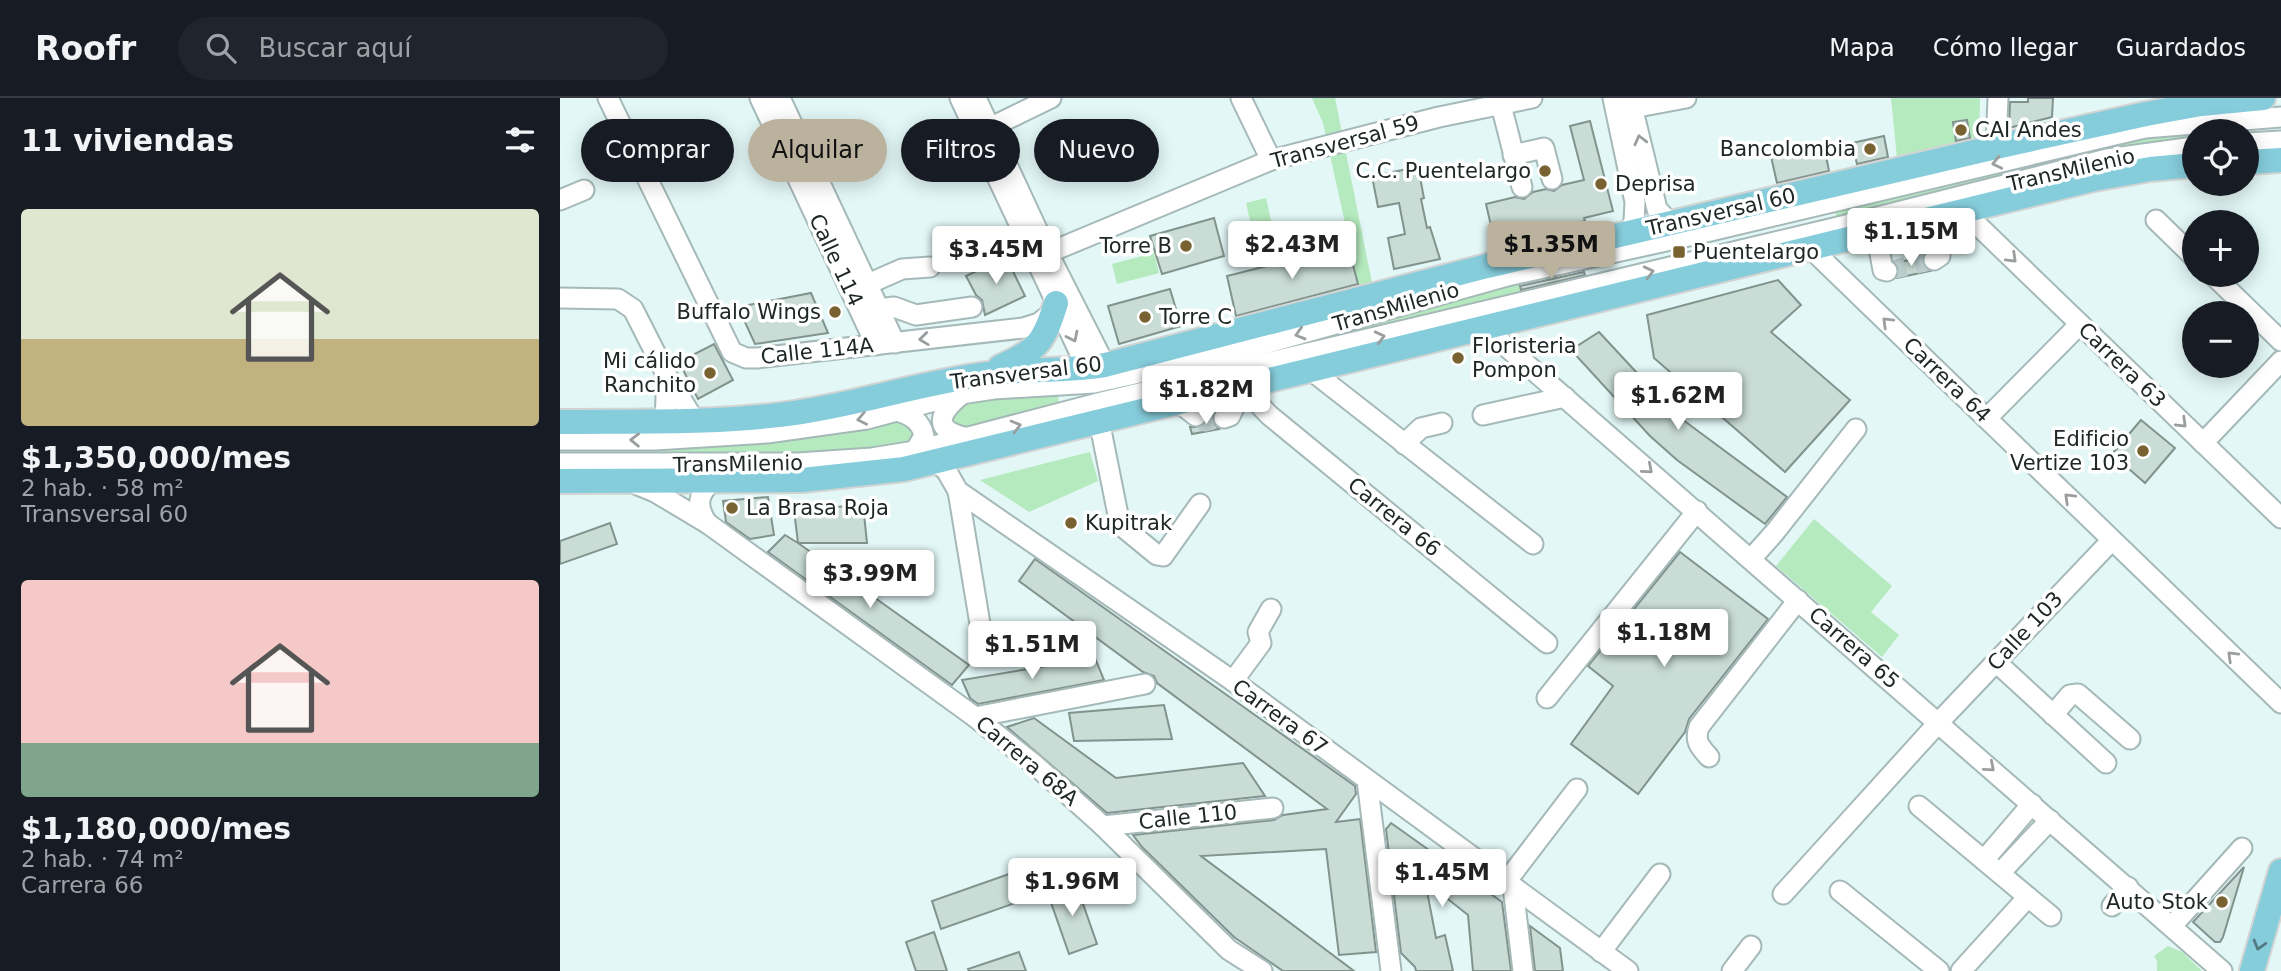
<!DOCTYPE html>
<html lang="es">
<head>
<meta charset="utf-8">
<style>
	:root { --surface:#171b24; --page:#20242c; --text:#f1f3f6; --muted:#9ea1a6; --line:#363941; --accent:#bbb29e }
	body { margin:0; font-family:"DejaVu Sans",sans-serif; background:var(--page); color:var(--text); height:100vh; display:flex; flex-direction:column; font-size:26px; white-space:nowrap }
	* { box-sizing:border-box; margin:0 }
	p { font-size:23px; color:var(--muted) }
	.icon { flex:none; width:38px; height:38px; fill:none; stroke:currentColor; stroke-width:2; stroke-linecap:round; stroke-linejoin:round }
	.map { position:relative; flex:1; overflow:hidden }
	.panel { display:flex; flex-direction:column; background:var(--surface); width:560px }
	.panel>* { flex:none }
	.guide { position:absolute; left:21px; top:21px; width:665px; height:63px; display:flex; gap:14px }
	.controls { position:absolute; left:1622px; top:21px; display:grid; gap:14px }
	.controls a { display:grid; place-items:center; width:77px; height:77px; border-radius:50%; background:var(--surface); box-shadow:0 4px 18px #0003; font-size:35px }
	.price { position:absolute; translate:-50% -60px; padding:0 16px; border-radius:7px; background:#fff; color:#222; font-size:23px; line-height:46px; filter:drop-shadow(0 2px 4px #0008) }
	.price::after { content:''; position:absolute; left:50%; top:42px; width:21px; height:16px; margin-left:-10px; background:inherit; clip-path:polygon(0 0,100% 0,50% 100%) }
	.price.current { background:var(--accent); color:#111 }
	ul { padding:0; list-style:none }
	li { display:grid; align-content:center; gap:14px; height:371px; padding:0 21px }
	li span { display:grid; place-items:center; height:217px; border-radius:7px; color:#555 }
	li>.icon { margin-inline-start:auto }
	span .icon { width:126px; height:126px; fill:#fffc; stroke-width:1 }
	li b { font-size:30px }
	h2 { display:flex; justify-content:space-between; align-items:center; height:84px; padding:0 21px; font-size:30px }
	.chip { padding:0 24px; border-radius:32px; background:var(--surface); box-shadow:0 4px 18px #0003; font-size:24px; line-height:63px }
	.chip.current { background:var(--accent); color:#111 }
	header { display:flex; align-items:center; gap:42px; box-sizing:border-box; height:98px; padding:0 35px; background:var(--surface); border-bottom:2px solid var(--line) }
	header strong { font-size:33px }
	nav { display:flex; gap:38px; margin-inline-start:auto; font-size:24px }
	.search { width:490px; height:63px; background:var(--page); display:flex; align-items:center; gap:18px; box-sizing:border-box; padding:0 24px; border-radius:38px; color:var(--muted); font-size:26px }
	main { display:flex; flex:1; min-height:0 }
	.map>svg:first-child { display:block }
</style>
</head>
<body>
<header>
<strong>Roofr</strong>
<div class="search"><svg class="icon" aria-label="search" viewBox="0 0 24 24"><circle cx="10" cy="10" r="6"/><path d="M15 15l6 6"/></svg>Buscar aquí</div>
<nav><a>Mapa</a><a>Cómo llegar</a><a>Guardados</a></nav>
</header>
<main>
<section class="panel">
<h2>11 viviendas<svg class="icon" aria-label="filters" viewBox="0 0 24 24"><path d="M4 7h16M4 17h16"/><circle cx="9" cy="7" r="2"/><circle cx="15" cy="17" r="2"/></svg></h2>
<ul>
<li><span style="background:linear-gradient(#dfe7d0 60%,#c2b280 0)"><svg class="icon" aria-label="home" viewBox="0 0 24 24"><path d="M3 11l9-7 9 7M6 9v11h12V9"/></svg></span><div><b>$1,350,000/mes</b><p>2 hab. · 58 m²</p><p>Transversal 60</p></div></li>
<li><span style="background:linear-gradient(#f6c9c9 75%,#7fa58c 0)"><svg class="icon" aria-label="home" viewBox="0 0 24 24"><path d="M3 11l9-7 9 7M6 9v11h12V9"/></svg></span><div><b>$1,180,000/mes</b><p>2 hab. · 74 m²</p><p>Carrera 66</p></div></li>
</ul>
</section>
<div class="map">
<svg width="1721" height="873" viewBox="0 0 1721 873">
	<rect width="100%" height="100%" fill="#e2f7f6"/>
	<!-- green -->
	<g fill="#b5eabe">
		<path d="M752,0H775L812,185L799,189L763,25Z"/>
		<path d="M1331,0H1420L1419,42L1337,60Z"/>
		<path d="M1688,29L1689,39L1687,33H1634V43L1277,124L1275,113L1589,40L1635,33Z"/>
		<path d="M706,100L717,149L697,153L686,105Z"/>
		<path d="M594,155L599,175L557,186L552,166Z"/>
		<path d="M959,185L962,196L759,245L758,242Z"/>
		<path d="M498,296L499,307L402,331L391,323L396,309C428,295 464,298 498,296Z"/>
		<path d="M342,320L357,329L352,346L303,356L0,357V351Z"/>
		<path d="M530,354L538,383L469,414L420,382Z"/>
		<path d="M1254,421L1332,488L1311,514L1339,537L1322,559L1216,468Z"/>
		<path d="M1608,848L1622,854L1642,873H1597V863L1594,858Z"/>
	</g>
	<!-- building -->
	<g fill="#c9dcd5" stroke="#82938d" stroke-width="2">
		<path d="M1468,0H1493L1492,19L1449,30L1450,4H1468Z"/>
		<path d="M1407,22L1410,40L1396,43L1393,24Z"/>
		<path d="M1030,23L1053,113L1024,120L1025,123L935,145L926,106L955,99L964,101L973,94L986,91L994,93L1002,87L1024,82L1010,28Z"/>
		<path d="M1324,38L1328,59L1297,66L1292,45Z"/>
		<path d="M1233,48L1235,59L1265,53L1269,73L1217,85L1210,54Z"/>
		<path d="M858,69L864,100L861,101L867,130L870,129L880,161L834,171L828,140L845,136L839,105L818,109L812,78Z"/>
		<path d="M654,120L664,158L602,176L590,138Z"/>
		<path d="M788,148L798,186L676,218L667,178Z"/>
		<path d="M446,159L465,198L425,217L422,202L416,197L406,178Z"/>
		<path d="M1362,159L1364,168L1370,173L1337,180L1339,170L1336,165Z"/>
		<path d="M1024,174L1025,177L961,192L960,188Z"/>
		<path d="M1218,182L1241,207L1211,234L1290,302L1225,374L1094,260L1087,217Z"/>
		<path d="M610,191L621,228L559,246L548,208Z"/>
		<path d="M251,195L268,235L195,246L178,209Z"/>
		<path d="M1039,234L1115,316L1227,399L1205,426L1117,362L1090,338L1011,252Z"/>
		<path d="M154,246L173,282L138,301L119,264Z"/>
		<path d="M654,314L652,323L659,331L632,336L630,329H641L646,325L648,315Z"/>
		<path d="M1581,322L1615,350L1585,385L1552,356Z"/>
		<path d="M208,399L214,437L190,441L166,424L163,403Z"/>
		<path d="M303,407L307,445H238L234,412Z"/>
		<path d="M50,425L57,446L0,466V443Z"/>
		<path d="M225,437L238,445L409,567L392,587L208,454Z"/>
		<path d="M1120,454L1208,521L1129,621L1125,634L1078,696L1011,646L1053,588L1028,568Z"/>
		<path d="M475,461L795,688L796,696L776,724L800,721L816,854L779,857L766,751L641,758L794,873H723L674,839L582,749L573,737L714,722L723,717L767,711L597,585L594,578L583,574L459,483Z"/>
		<path d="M535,560L544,582L418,606L410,600L402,582Z"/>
		<path d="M604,607L612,641L514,643L509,615Z"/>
		<path d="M474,620L556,680L683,665L705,698L547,715L447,629Z"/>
		<path d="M831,725L942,804L951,873H913L908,817L865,783L876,840L885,837L893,873H856L855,869L841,855L826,731Z"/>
		<path d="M469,769L478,797L381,831L372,803Z"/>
		<path d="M1684,769L1663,839L1660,844H1655L1633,824Z"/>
		<path d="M515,783L537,846L509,856L487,793Z"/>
		<path d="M970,828L1000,850L1003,873H975Z"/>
		<path d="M374,834L387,873H356L346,844Z"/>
		<path d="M459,854L466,873H409L408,871Z"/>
	</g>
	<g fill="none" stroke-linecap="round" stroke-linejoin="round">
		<!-- minor-tunnel -->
		<g stroke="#bbcdcd" stroke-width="19" stroke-dasharray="19 10" stroke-linecap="butt">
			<path d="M1327,173L1374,162"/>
			<path d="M636,318L645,324L664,320"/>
		</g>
		<defs>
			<g id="minor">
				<path d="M48,0L172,254L186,260H197L463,230L479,225L494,213"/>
				<path d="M200,0L316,247"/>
				<path d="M220,0L335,245"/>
				<path d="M400,0L532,281"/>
				<path d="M416,0L488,155L545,267"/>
				<path d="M681,0L711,62"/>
				<path d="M1053,0L1075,104L1074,123L1069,135"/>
				<path d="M1070,0L1097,111L1111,126"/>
				<path d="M941,7L962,89"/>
				<path d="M1062,12L1126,0"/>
				<path d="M419,35L491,0"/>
				<path d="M1687,45L1721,43"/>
				<path d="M1436,49L1438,0"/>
				<path d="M953,57L984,50L992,81"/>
				<path d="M0,102L24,92"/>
				<path d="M1403,113L1721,420"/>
				<path d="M1596,122L1634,159"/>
				<path d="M1316,134L1323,172L1327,173"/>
				<path d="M1244,144L1721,605"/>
				<path d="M488,155L711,62L879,19L972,0"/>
				<path d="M1374,162L1380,158V119"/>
				<path d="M1653,177L1721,243"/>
				<path d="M308,186L342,171L370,169"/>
				<path d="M0,200L58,201L73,211L107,278L134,322"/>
				<path d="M319,211L334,209L356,217L412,209"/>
				<path d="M925,230L1662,873"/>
				<path d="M752,273L973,446"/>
				<path d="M688,288L694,301L709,317L987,545"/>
				<path d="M401,297C376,317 374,333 408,340"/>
				<path d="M618,304L636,318"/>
				<path d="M337,313C351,317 361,323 364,338L355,353"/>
				<path d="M923,317L1005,299"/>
				<path d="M664,320L670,318L684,289"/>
				<path d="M1427,320L1520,226"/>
				<path d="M105,322L107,278"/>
				<path d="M539,322L559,422L564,430L597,457L603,458L640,406"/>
				<path d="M0,342H95L207,335L307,321L401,296L434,291L534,285L683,252L947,178L1138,136L1546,39L1585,30L1721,19"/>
				<path d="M1643,345L1721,263"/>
				<path d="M844,346L861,330L882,325"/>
				<path d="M0,365H238L312,360L355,353L542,304L1274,130L1547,61L1634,49"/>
				<path d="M376,365L386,372L398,393L673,583L1068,873"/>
				<path d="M73,385L95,394L147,425L415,619L475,667L543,728L669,852L702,873"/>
				<path d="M398,393L421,532"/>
				<path d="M147,425C136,408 137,396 153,383"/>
				<path d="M1191,461L1215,434L1296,331"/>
				<path d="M1436,564L1546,665"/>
				<path d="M673,583L701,545L698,534L711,511"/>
				<path d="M987,600L1137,413"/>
				<path d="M1493,617L1510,597L1518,596L1570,641"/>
				<path d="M415,619L585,586"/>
				<path d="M1149,659C1140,649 1134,643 1139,629L1238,502"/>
				<path d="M807,682L831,873"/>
				<path d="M1359,708L1468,799L1401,873"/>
				<path d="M543,728L713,710"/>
				<path d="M1424,762L1472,706"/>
				<path d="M1440,775L1490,722"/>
				<path d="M946,784L1017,691"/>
				<path d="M953,789L963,873"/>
				<path d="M1280,793L1379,873"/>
				<path d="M1223,796L1379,624L1552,442"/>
				<path d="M1468,799L1491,818"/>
				<path d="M1552,808L1568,789"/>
				<path d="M1612,828L1682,750"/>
				<path d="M1041,854L1100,776"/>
				<path d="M1172,873L1191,848"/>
			</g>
			<g id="major">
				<path d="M1687,64L1721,62"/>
				<path d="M440,269C478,252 484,244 496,205"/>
				<path d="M0,324C78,323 157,326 234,315C300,306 363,284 428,276C467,270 507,274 545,267L927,168L1436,49L1586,16L1641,6L1703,0"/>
				<path d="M0,383L242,382L344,371L1534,81L1590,71L1634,67"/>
				<path d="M1692,873L1721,773"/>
			</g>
		</defs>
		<!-- minor casing -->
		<use href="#minor" stroke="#a5b9b8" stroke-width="23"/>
		<!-- major casing -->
		<use href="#major" stroke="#d2d4d4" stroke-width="28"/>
		<!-- minor -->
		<use href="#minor" stroke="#fff" stroke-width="19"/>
		<!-- major -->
		<use href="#major" stroke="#86cddc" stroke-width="24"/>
	</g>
	<!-- one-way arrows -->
	<defs><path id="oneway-chevron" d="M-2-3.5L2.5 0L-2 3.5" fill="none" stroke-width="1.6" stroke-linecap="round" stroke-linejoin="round" transform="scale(1.75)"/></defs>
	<g stroke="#9b9e9e">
		<use href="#oneway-chevron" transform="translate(1080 42) rotate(-104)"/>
		<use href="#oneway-chevron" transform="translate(1437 65) rotate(167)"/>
		<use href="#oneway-chevron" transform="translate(1452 160) rotate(44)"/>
		<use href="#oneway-chevron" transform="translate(1089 174) rotate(-14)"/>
		<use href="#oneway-chevron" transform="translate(1327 224) rotate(-136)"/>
		<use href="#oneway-chevron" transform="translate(740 236) rotate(164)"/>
		<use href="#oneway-chevron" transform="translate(513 239) rotate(64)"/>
		<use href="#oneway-chevron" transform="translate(820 239) rotate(-14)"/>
		<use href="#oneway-chevron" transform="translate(364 241) rotate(173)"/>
		<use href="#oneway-chevron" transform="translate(302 321) rotate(169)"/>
		<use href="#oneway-chevron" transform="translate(1622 325) rotate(44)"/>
		<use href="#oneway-chevron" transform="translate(456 328) rotate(-15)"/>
		<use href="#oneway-chevron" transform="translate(75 342) rotate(-179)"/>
		<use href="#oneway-chevron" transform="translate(1088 371) rotate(41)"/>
		<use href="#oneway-chevron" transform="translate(1509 400) rotate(-136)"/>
		<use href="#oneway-chevron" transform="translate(1672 558) rotate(-136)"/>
		<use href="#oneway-chevron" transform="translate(1430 669) rotate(41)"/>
	</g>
	<use stroke="#537a82" href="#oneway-chevron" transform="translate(1699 847) rotate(106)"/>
	<!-- markers -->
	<g fill="#796232" stroke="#fff" stroke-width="2.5">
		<circle cx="1401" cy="32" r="7"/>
		<circle cx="1310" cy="51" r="7"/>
		<circle cx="985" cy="73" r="7"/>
		<circle cx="1041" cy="86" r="7"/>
		<circle cx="626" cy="148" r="7"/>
		<rect x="1112" y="147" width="14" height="14" rx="3.5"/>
		<circle cx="275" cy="214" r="7"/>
		<circle cx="585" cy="219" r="7"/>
		<circle cx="898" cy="260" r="7"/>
		<circle cx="150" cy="275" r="7"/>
		<circle cx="1583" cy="353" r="7"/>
		<circle cx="172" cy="410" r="7"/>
		<circle cx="511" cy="425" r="7"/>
		<circle cx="1662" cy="804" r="7"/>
	</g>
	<g text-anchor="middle" stroke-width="7" stroke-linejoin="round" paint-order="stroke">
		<!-- poi labels -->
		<g font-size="21" fill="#202727" stroke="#fff" text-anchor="start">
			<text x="1415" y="39">CAI Andes</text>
			<text x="1296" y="58" text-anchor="end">Bancolombia</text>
			<text x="971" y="80" text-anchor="end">C.C. Puentelargo</text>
			<text x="1055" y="93">Deprisa</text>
			<text x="612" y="155" text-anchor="end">Torre B</text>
			<text x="1133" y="161">Puentelargo</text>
			<text x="261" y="221" text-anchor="end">Buffalo Wings</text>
			<text x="599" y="226">Torre C</text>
			<text x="912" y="255">Floristeria<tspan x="912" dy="24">Pompon</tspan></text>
			<text x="136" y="270" text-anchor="end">Mi cálido<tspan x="136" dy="24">Ranchito</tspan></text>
			<text x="1569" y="348" text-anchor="end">Edificio<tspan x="1569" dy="24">Vertize 103</tspan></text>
			<text x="186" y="417">La Brasa Roja</text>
			<text x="525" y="432">Kupitrak</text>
			<text x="1648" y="811" text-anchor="end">Auto Stok</text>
		</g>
		<!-- street labels -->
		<g font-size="21" fill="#202727" stroke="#fff">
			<text transform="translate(785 44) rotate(-15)" y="7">Transversal 59</text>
			<text transform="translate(1511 72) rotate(-13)" y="7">TransMilenio</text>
			<text transform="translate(1161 114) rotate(-13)" y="7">Transversal 60</text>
			<text transform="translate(276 162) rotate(65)" y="7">Calle 114</text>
			<text transform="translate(836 209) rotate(-16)" y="7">TransMilenio</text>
			<text transform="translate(257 253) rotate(-6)" y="7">Calle 114A</text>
			<text transform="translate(1562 267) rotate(44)" y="7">Carrera 63</text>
			<text transform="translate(466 275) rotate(-7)" y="7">Transversal 60</text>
			<text transform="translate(1387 282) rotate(44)" y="7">Carrera 64</text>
			<text transform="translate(178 366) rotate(-1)" y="7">TransMilenio</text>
			<text transform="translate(834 419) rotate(39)" y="7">Carrera 66</text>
			<text transform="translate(1465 533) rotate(-47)" y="7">Calle 103</text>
			<text transform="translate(1294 550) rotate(41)" y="7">Carrera 65</text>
			<text transform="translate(720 619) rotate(36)" y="7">Carrera 67</text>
			<text transform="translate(467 663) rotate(40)" y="7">Carrera 68A</text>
			<text transform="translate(628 719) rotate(-6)" y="7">Calle 110</text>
		</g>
	</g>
</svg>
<div class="controls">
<a><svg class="icon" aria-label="locate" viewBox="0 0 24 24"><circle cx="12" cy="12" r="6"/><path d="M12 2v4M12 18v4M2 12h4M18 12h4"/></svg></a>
<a>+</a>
<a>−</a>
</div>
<b class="price" style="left:1351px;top:170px">$1.15M</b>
<b class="price" style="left:732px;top:183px">$2.43M</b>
<b class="price current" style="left:991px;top:183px">$1.35M</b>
<b class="price" style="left:436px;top:188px">$3.45M</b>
<b class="price" style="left:646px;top:328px">$1.82M</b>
<b class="price" style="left:1118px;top:334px">$1.62M</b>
<b class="price" style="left:310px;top:512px">$3.99M</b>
<b class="price" style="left:1104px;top:571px">$1.18M</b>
<b class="price" style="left:472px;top:583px">$1.51M</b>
<b class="price" style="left:882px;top:811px">$1.45M</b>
<b class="price" style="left:512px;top:820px">$1.96M</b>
<div class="guide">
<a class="chip">Comprar</a>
<a class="chip current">Alquilar</a>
<a class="chip">Filtros</a>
<a class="chip">Nuevo</a>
</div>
</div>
</main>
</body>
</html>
